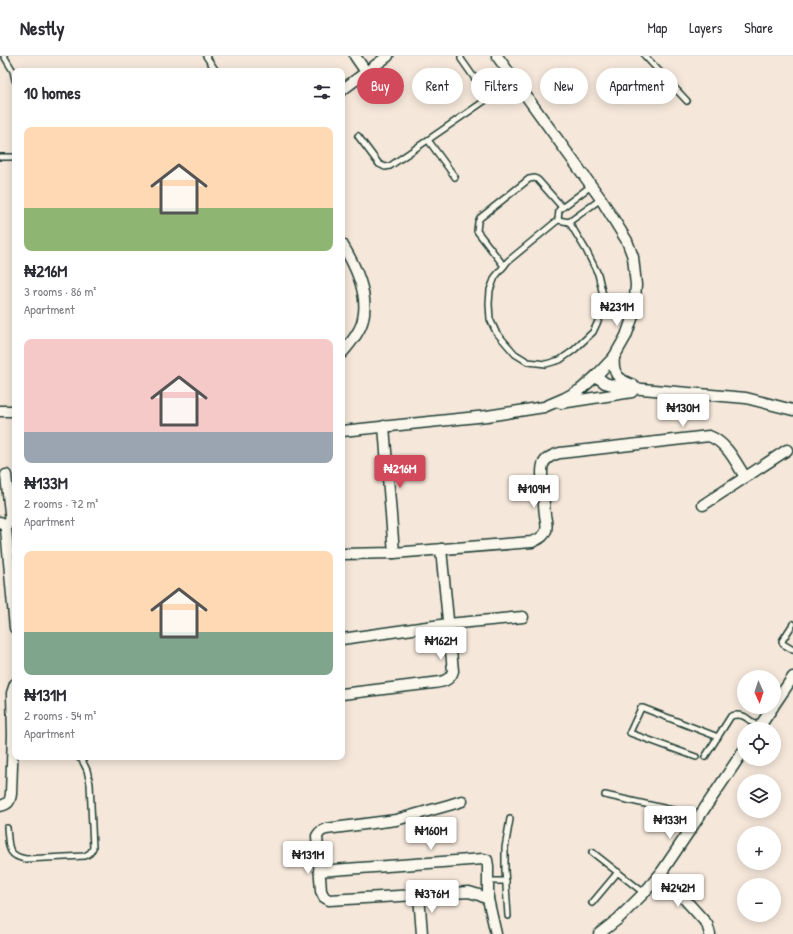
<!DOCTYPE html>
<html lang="en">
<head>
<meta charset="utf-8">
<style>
	:root { --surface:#fff; --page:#f2f2f3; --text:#2b2b33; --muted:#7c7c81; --line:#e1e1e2; --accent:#d1495b }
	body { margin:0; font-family:"Patrick Hand",sans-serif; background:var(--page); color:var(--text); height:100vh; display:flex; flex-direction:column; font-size:15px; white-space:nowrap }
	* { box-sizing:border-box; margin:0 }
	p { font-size:13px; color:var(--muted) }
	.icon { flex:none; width:22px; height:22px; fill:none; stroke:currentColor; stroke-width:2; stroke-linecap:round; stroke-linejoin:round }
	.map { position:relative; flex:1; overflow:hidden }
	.details { position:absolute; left:12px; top:12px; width:333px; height:692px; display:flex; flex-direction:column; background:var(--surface); border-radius:8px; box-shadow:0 2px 10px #0003 }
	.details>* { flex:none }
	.guide { position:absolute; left:357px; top:12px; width:376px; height:36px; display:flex; gap:8px }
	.needle { width:26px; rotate:177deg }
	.tools { position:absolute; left:737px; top:614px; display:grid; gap:8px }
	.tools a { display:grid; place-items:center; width:44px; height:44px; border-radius:50%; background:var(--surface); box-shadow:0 2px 10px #0003; font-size:20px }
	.price { position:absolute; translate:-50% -34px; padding:0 9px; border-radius:4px; background:#fff; color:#222; font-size:13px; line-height:26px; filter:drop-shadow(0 1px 2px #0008) }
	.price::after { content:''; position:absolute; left:50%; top:24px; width:12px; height:9px; margin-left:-6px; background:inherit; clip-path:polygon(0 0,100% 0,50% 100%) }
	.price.current { background:var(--accent); color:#fff }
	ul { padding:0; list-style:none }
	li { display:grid; align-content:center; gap:8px; height:212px; padding:0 12px }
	li span { display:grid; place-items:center; height:124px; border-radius:8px; color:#555 }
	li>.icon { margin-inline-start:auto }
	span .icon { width:72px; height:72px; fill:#fffc; stroke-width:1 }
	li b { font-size:17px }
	h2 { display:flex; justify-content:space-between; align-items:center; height:48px; padding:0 12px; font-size:17px }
	.tag { padding:0 14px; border-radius:18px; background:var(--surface); box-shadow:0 2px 10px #0003; font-size:14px; line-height:36px }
	.tag.current { background:var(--accent); color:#fff }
	header { display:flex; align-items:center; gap:24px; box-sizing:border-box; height:56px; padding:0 20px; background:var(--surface); border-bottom:1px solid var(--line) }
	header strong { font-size:19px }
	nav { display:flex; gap:22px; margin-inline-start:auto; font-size:14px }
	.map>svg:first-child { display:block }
</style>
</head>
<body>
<header>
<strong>Nestly</strong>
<nav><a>Map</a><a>Layers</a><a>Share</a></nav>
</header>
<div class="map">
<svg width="793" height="878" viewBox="0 0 793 878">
	<rect width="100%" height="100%" fill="#f5e7da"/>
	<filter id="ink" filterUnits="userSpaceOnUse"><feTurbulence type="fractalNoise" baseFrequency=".025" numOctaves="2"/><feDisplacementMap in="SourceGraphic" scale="8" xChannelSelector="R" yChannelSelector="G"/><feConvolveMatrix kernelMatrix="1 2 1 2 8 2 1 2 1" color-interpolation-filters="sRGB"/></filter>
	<g filter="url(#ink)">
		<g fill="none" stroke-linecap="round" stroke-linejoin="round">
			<defs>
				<g id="service">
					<path d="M4,0L13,15L15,24"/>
					<path d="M206,0L216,15"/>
					<path d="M645,0L687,45"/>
					<path d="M358,80L379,108L385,111L390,110L483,46L486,44L485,37L461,3V0"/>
					<path d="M428,84L455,121"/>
					<path d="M0,101H15"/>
					<path d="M558,164L569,166L601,143"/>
					<path d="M569,166L586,194L598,218L603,239L601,259L593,276L574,294L560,304L546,308L528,306L515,298L496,276L490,263L489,248L490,234L495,221L508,205L558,164L559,154L591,130"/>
					<path d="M504,210L477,175L478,166L480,162L529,123L535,122L538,124L562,151"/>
					<path d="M793,568L782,585L783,588L793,594"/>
					<path d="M696,701L630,677V676L641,652H643L718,681"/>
					<path d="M705,701L731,660C744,656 749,664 759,672"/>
					<path d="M605,739L699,760"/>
					<path d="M7,772C9,789 6,800 26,803L85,800L90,797L93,792L90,728L87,714L82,704L78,701"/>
					<path d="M592,796L644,837"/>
					<path d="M488,825H506"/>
					<path d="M592,847L618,816"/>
					<path d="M508,860L505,814V792L510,763"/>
				</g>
				<g id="minor">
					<path d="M355,0L366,16"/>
					<path d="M342,34L388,0"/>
					<path d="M342,188C355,209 369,238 363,263C361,275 350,288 342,297"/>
					<path d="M614,301C612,317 618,324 633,329"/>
					<path d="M596,320L605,327L619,331L746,342L793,354"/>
					<path d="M561,347L632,336"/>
					<path d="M0,355H15"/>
					<path d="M384,370L394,497"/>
					<path d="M342,375L487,360L544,351L565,342L580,334L596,320L614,301L626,280L634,257L636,229L633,201L627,185L601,143L497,0"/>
					<path d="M703,449L787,394"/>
					<path d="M0,466L4,468L6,473L15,572"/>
					<path d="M4,468L11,466L6,419"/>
					<path d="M342,498L394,497L532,486C537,484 542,482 545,477C548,472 546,465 545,459C544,449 543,440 543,431C541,413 539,402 560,397L709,380C727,387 735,405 745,421"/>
					<path d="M342,583L448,568L523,561"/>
					<path d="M342,638L433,627C442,626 450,625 453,615L441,493"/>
					<path d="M774,649L793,621"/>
					<path d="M758,673L773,651"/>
					<path d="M462,745L449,749L396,764L326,773C322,774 319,776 317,780L321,835L324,841L329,844L469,836L479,839L488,843"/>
					<path d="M0,750C8,748 10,746 11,738L13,679L12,637L15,628"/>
					<path d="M319,815L483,803L487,804L488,810V843L496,878"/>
					<path d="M661,817L707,868L710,878"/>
					<path d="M419,839L422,878"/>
					<path d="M599,878L618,863L644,837L661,817L744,694"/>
				</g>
			</defs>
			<!-- service casing -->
			<use href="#service" stroke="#1f3d34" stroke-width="8"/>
			<!-- minor casing -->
			<use href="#minor" stroke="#1f3d34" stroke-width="13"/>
			<!-- service -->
			<use href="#service" stroke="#fbf7ec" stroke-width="5"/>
			<!-- minor -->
			<use href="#minor" stroke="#fbf7ec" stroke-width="10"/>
		</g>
	</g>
</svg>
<div class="tools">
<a><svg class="needle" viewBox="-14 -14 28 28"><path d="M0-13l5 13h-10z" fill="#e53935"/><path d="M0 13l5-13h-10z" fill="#7c7c81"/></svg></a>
<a><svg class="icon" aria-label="locate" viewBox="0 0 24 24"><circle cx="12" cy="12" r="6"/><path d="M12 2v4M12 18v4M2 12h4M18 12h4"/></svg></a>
<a><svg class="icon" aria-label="layers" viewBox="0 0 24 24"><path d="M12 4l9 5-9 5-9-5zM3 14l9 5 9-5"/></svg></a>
<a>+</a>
<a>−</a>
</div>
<b class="price" style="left:617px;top:271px">₦231M</b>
<b class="price" style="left:683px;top:372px">₦130M</b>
<b class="price current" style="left:400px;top:433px">₦216M</b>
<b class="price" style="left:534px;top:453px">₦109M</b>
<b class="price" style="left:441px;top:605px">₦162M</b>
<b class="price" style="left:670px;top:784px">₦133M</b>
<b class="price" style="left:431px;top:795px">₦160M</b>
<b class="price" style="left:308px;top:819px">₦131M</b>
<b class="price" style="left:678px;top:852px">₦242M</b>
<b class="price" style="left:432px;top:858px">₦376M</b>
<div class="guide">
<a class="tag current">Buy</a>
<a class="tag">Rent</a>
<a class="tag">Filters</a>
<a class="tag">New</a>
<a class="tag">Apartment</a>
</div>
<section class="details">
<h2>10 homes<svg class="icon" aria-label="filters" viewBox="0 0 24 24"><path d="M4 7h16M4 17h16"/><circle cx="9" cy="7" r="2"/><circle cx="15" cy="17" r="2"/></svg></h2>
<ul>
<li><span style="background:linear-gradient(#ffd9b3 65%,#8fb573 0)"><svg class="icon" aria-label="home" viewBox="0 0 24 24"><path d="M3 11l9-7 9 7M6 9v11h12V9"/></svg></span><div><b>₦216M</b><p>3 rooms · 86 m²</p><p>Apartment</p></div></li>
<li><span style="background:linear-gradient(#f6c9c9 75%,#9aa5b1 0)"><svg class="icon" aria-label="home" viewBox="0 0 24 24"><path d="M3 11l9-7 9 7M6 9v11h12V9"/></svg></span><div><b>₦133M</b><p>2 rooms · 72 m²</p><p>Apartment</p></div></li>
<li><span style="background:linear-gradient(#ffd9b3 65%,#7fa58c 0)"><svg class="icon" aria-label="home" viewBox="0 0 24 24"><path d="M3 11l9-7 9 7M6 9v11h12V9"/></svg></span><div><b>₦131M</b><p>2 rooms · 54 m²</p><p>Apartment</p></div></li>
</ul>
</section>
</div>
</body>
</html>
